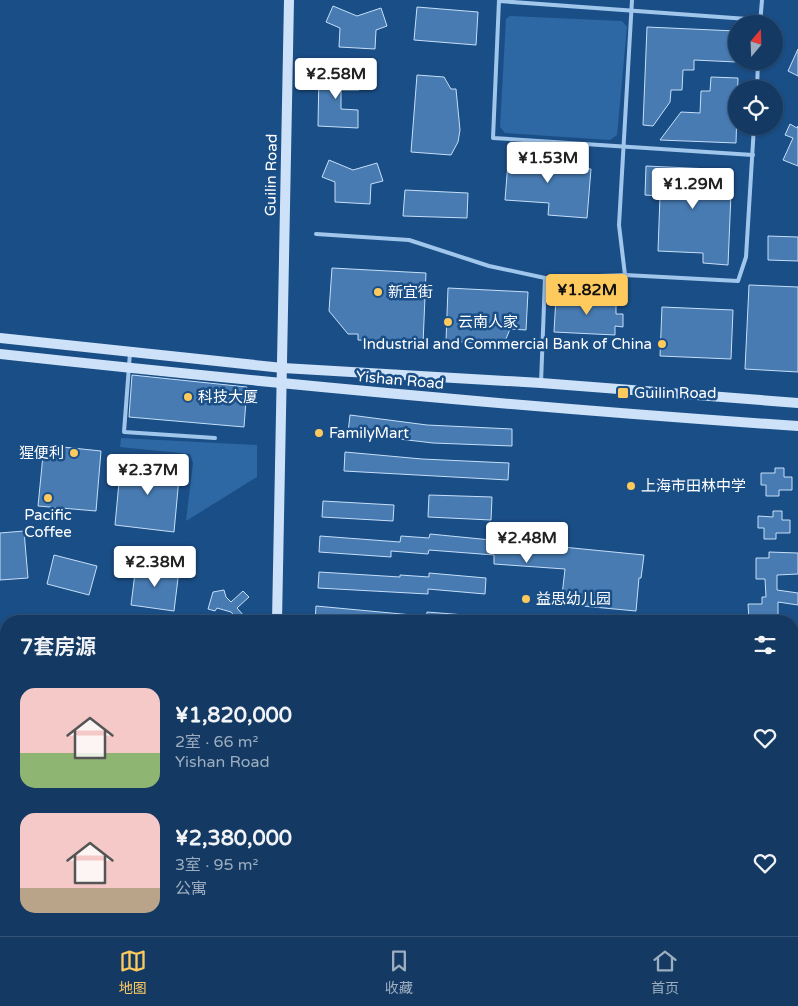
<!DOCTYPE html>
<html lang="zh">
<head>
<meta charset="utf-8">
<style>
	:root { --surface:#143a64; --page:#1d416a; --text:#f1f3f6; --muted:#9dadbf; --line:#335478; --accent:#fec95d }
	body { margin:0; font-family:"Varela Round","Noto Sans SC",sans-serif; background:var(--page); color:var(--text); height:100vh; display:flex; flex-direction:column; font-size:19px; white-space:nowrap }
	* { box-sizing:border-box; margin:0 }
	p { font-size:16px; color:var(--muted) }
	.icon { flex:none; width:28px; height:28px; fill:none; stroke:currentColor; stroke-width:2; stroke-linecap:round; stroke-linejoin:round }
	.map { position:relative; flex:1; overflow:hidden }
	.details { position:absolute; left:0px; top:615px; width:799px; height:321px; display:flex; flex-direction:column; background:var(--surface); border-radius:20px 20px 0 0; box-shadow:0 1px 4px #0004,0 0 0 1px var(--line) }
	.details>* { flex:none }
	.needle { width:32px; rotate:19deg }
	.fabs { position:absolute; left:728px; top:15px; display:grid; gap:10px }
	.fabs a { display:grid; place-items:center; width:55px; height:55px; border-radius:50%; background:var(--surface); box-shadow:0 1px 4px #0004,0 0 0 1px var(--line); font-size:25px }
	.price { position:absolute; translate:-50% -42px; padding:0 11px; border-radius:5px; background:#fff; color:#222; font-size:16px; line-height:32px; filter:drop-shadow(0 1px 2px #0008) }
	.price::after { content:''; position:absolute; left:50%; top:30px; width:15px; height:11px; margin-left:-8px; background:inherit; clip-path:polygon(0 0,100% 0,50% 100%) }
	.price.current { background:var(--accent); color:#111 }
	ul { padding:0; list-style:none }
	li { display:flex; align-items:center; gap:15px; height:125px; padding:0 20px }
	li span { display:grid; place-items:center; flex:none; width:140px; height:100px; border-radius:15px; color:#555 }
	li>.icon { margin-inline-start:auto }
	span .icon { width:60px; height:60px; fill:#fffc; stroke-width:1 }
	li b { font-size:21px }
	h2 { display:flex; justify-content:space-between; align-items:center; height:60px; padding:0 20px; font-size:21px }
	.tabs { display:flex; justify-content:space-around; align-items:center; height:70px; border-top:1px solid var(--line); background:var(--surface); font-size:14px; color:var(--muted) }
	.tabs a { display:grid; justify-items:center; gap:2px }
	.tabs .current { color:var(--accent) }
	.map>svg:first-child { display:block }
</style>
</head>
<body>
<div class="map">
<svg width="798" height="936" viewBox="0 0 798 936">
	<rect width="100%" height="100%" fill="#1a4e86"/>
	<!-- green -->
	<g fill="#2d68a4">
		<path d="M510,16L622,21L627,27L617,135L610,140L505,133L500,127L506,19Z"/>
		<path d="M121,438L257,445V477L186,521L193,463L190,454L120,447Z"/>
	</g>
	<!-- building -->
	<g fill="#477bb2" stroke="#c6dff9">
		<path d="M333,6L357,16L381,8L387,26L376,30L375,49L339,47L340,28L326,22Z"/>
		<path d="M417,7L478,12L476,45L414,40Z"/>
		<path d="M647,27L736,31V62L694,60V70H683L682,90H671L670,102L653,126L643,125Z"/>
		<path d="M798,49V76L788,71Z"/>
		<path d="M319,72L360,74L359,90H341V109L358,110V128L318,126Z"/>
		<path d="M417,75L444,77L451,89H456L460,130L458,142L451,155L411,152Z"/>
		<path d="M711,77L738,78L736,143L660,140L681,112L700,113L701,91H710Z"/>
		<path d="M790,124L797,128L798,126V166L783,160L793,138L785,135Z"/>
		<path d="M509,150L546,153L545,165L591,169L587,218L548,215L549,203L505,200Z"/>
		<path d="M329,160L353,170L377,163L383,181L371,184L370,204L335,202V182L322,177Z"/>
		<path d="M646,166L732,170L728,265L703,263V253L658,251L660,196L645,195Z"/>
		<path d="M405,190L468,193L467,218L403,216Z"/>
		<path d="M768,236L798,237V261L768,260Z"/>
		<path d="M332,268L426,273L423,344L358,340V334H348L329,311Z"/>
		<path d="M749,285L798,287V372L745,369Z"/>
		<path d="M448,288L528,292L526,330L510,329L504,344L446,341Z"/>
		<path d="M556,297L616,300V314H623V327L615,326V335L554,332Z"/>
		<path d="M662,307L733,310L731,359L660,356Z"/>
		<path d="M132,375L247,387L244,427L129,417Z"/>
		<path d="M350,415L427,425L512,429V446L433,443L348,433Z"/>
		<path d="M44,445L101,451L96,511L38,506Z"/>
		<path d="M345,452L422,459L509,463L508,480L344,471Z"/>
		<path d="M121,461L180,467L174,532L115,525Z"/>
		<path d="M775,468H784V477H792V490H779V496H766V485H761V473H775Z"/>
		<path d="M429,495L492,497L491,520L428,517Z"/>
		<path d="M323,501L394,505L393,521L322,517Z"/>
		<path d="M773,511H782V520H790V533H776V539H764V528H758V516L773,517Z"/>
		<path d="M24,531L28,578L0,580V533Z"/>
		<path d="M430,534L644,555L641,578H639L636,611L561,604L565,569L494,564V555L429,550L428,554L391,551V557L319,552L320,536L400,542L401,536L429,538Z"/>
		<path d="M769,552L798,553V574L777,575V590L798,593V605L778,602V620L749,621L748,604H762V597H766L765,579H756V558H769Z"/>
		<path d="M54,555L97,566L89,595L47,584Z"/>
		<path d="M136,565L179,570L174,611L131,605Z"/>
		<path d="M319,572L400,577V575L429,577V573L486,578L485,594L428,589V594L318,588Z"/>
		<path d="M224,590L226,597L231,602L243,591L249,597L237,608L244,616L239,621L231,612L217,608L215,611L208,609L213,592Z"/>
		<path d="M316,606L423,616V621H315Z"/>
		<path d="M427,612L478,616V621H426Z"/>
	</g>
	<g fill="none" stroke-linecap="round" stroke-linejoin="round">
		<!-- service -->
		<g stroke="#a1c6ec" stroke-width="4">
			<path d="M499,0L493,138L753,155"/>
			<path d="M499,1L761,20"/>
			<path d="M760,24L762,0"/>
			<path d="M757,89L758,61"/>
			<path d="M316,234L409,240L489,266L545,278L625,275L738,281L746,257L754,126"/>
			<path d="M625,275L619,225L632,0"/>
			<path d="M130,353L124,432L215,438"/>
			<path d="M541,383L545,278"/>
		</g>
		<!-- secondary -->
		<g stroke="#cde2f9" stroke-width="10">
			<path d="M0,338L283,368L541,383L798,403"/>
			<path d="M0,354C266,383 531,408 798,426"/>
			<path d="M277,621L289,0"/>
			<path d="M267,936V930"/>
		</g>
	</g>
	<!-- markers -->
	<g fill="#fec95d" stroke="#1a4e86" stroke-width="2">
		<circle cx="378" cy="292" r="5"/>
		<circle cx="448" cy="322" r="5"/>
		<circle cx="662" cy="344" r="5"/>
		<rect x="617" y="387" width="12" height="12" rx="2.5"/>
		<circle cx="188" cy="397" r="5"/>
		<circle cx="319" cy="433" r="5"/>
		<circle cx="74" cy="453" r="5"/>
		<circle cx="631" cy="486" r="5"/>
		<circle cx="48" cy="498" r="5"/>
		<circle cx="526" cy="599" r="5"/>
	</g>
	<g text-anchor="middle" stroke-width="5" stroke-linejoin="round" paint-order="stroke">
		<!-- street labels -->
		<g font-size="15" fill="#fff" stroke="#1a4e86">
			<text transform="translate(271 175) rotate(-89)" y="5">Guilin Road</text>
			<text transform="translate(400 380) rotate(5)" y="5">Yishan Road</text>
		</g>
		<!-- poi labels -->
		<g font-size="15" fill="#fff" stroke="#1a4e86" text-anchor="start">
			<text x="388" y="297">新宜街</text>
			<text x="458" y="327">云南人家</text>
			<text x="652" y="349" text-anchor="end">Industrial and Commercial Bank of China</text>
			<text x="634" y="398">Guilin Road</text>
			<text x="198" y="402">科技大厦</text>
			<text x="329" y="438">FamilyMart</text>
			<text x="64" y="458" text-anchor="end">猩便利</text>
			<text x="641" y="491">上海市田林中学</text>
			<text x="48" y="520" text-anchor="middle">Pacific<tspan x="48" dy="17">Coffee</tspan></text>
			<text x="536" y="604">益思幼儿园</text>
		</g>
	</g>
</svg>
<div class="fabs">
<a><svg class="needle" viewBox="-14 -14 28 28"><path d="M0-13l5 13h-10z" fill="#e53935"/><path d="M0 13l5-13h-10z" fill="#9dadbf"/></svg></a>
<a><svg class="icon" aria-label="locate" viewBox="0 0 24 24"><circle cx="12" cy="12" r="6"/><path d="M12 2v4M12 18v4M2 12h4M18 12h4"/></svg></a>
</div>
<b class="price" style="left:336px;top:100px">¥2.58M</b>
<b class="price" style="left:548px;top:184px">¥1.53M</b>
<b class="price" style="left:693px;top:210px">¥1.29M</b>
<b class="price current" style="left:587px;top:316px">¥1.82M</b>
<b class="price" style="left:148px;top:496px">¥2.37M</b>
<b class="price" style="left:527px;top:564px">¥2.48M</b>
<b class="price" style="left:155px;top:588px">¥2.38M</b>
<section class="details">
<h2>7套房源<svg class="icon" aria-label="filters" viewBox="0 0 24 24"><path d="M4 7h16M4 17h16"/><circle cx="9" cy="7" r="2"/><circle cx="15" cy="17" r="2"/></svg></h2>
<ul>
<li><span style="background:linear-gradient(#f6c9c9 65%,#8fb573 0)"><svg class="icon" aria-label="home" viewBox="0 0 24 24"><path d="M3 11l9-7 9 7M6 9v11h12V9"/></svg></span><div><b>¥1,820,000</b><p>2室 · 66 m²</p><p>Yishan Road</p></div><svg class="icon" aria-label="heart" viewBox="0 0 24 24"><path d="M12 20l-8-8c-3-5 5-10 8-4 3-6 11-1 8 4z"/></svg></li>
<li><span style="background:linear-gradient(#f6c9c9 75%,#b9a48a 0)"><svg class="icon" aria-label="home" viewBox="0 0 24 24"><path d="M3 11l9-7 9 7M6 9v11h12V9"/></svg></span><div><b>¥2,380,000</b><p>3室 · 95 m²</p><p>公寓</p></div><svg class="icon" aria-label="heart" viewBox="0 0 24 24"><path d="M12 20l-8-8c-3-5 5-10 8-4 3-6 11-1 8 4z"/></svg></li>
</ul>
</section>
</div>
<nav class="tabs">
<a class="current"><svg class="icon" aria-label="map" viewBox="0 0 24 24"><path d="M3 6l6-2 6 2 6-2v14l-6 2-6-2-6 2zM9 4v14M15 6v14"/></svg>地图</a>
<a><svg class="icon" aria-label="saved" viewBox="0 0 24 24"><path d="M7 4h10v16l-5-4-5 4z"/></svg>收藏</a>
<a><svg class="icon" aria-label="home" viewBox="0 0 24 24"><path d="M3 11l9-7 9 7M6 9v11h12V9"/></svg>首页</a>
</nav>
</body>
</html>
